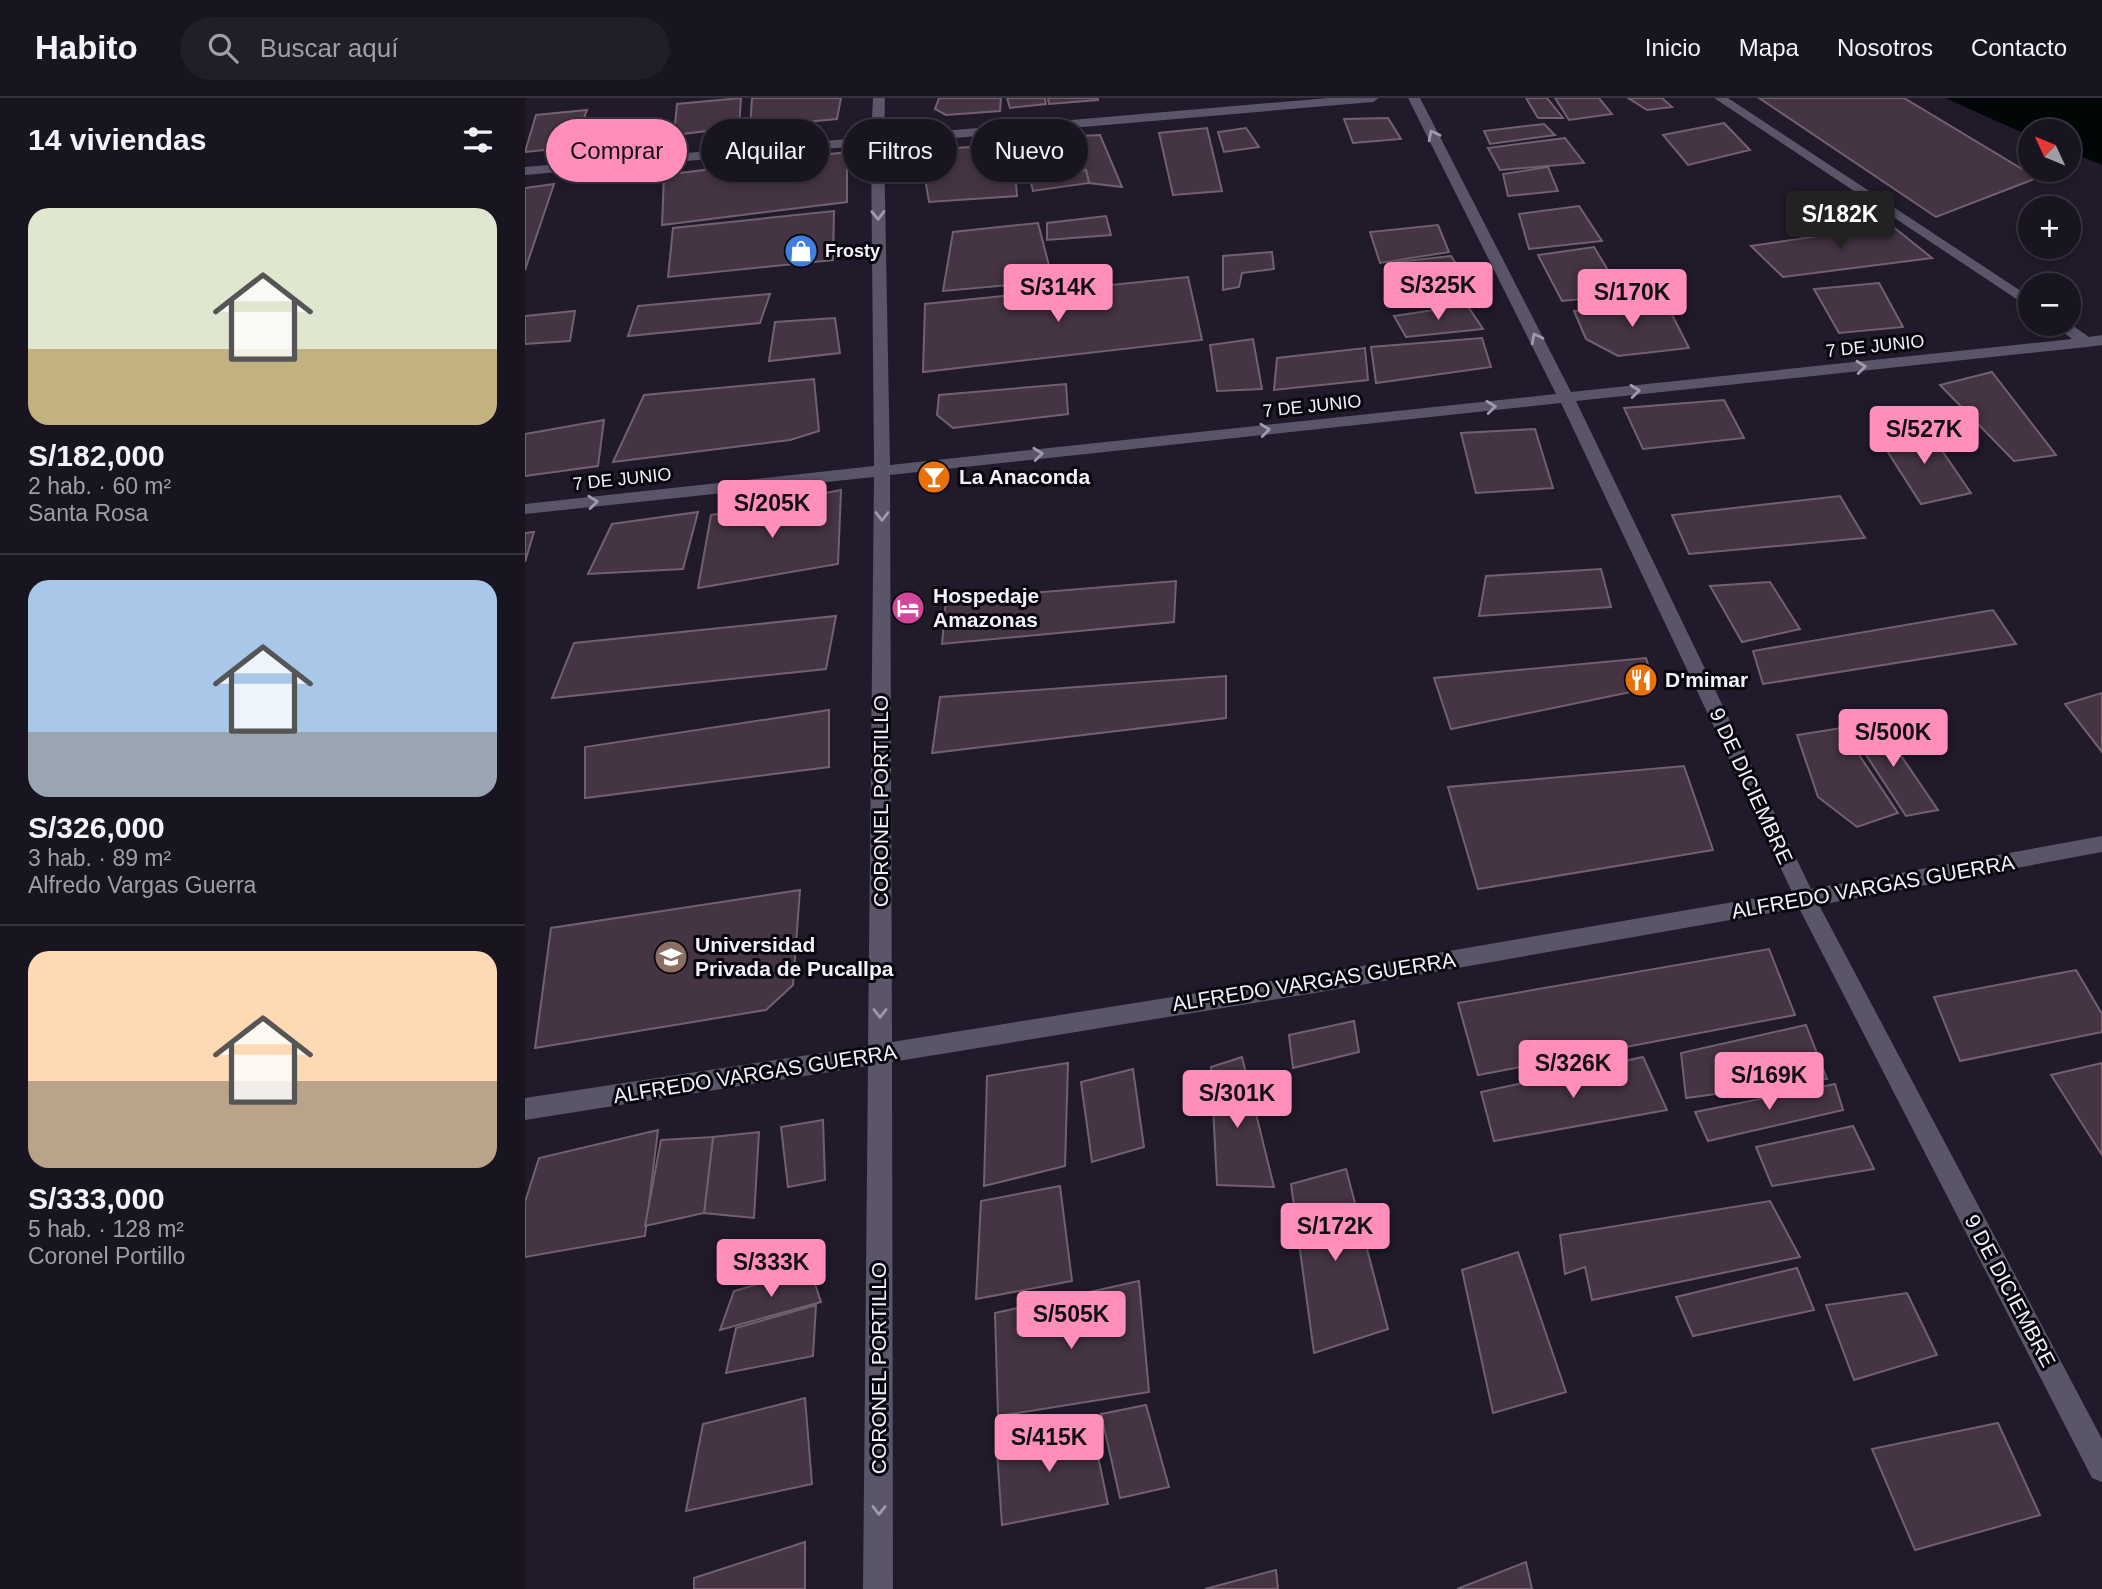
<!DOCTYPE html>
<html lang="es">
<head>
<meta charset="utf-8">
<style>
	:root { --surface:#181420; --page:#211d29; --text:#f1f3f6; --muted:#9f9ea5; --line:#36333e; --accent:#ff8eba }
	body { margin:0; font-family:Helvetica,sans-serif; background:var(--page); color:var(--text); height:100vh; display:flex; flex-direction:column; font-size:26px; white-space:nowrap }
	* { box-sizing:border-box; margin:0 }
	p { font-size:23px; color:var(--muted) }
	.icon { flex:none; width:38px; height:38px; fill:none; stroke:currentColor; stroke-width:2; stroke-linecap:round; stroke-linejoin:round }
	.map { position:relative; flex:1; overflow:hidden }
	.panel { display:flex; flex-direction:column; background:var(--surface); width:525px }
	.panel>* { flex:none }
	.top-card { position:absolute; left:21px; top:21px; width:665px; height:63px; display:flex; gap:14px }
	.needle { width:46px; rotate:314deg }
	.buttons { position:absolute; left:1493px; top:21px; display:grid; gap:14px }
	.buttons a { display:grid; place-items:center; width:63px; height:63px; border-radius:50%; background:var(--surface); box-shadow:0 4px 10px #0003,0 0 0 2px var(--line); font-size:35px }
	.price { position:absolute; translate:-50% -60px; padding:0 16px; border-radius:7px; background:var(--accent); color:#111; font-size:23px; line-height:46px; filter:drop-shadow(0 2px 4px #0008) }
	.price::after { content:''; position:absolute; left:50%; top:42px; width:21px; height:16px; margin-left:-10px; background:inherit; clip-path:polygon(0 0,100% 0,50% 100%) }
	.price.on { background:#222; color:#fff }
	ul { padding:0; list-style:none }
	li { display:grid; align-content:center; gap:14px; height:371px; padding:0 28px }
	li+li { border-top:2px solid var(--line) }
	li span { display:grid; place-items:center; height:217px; border-radius:21px; color:#555 }
	li>.icon { margin-inline-start:auto }
	span .icon { width:126px; height:126px; fill:#fffc; stroke-width:1 }
	li b { font-size:30px }
	h2 { display:flex; justify-content:space-between; align-items:center; height:84px; padding:0 28px; font-size:30px }
	.chip { padding:0 24px; border-radius:32px; background:var(--surface); box-shadow:0 4px 10px #0003,0 0 0 2px var(--line); font-size:24px; line-height:63px }
	.chip.on { background:var(--accent); color:#111 }
	header { display:flex; align-items:center; gap:42px; box-sizing:border-box; height:98px; padding:0 35px; background:var(--surface); border-bottom:2px solid var(--line) }
	header strong { font-size:33px }
	nav { display:flex; gap:38px; margin-inline-start:auto; font-size:24px }
	.search { width:490px; height:63px; background:var(--page); display:flex; align-items:center; gap:18px; box-sizing:border-box; padding:0 24px; border-radius:38px; color:var(--muted); font-size:26px }
	main { display:flex; flex:1; min-height:0 }
	.map>svg:first-child { display:block }
</style>
</head>
<body>
<header>
<strong>Habito</strong>
<div class="search"><svg class="icon" aria-label="search" viewBox="0 0 24 24"><circle cx="10" cy="10" r="6"/><path d="M15 15l6 6"/></svg>Buscar aquí</div>
<nav><a>Inicio</a><a>Mapa</a><a>Nosotros</a><a>Contacto</a></nav>
</header>
<main>
<section class="panel">
<h2>14 viviendas<svg class="icon" aria-label="filters" viewBox="0 0 24 24"><path d="M4 7h16M4 17h16"/><circle cx="9" cy="7" r="2"/><circle cx="15" cy="17" r="2"/></svg></h2>
<ul>
<li><span style="background:linear-gradient(#dfe7d0 65%,#c2b280 0)"><svg class="icon" aria-label="home" viewBox="0 0 24 24"><path d="M3 11l9-7 9 7M6 9v11h12V9"/></svg></span><div><b>S/182,000</b><p>2 hab. · 60 m²</p><p>Santa Rosa</p></div></li>
<li><span style="background:linear-gradient(#a9c7e8 70%,#9aa5b1 0)"><svg class="icon" aria-label="home" viewBox="0 0 24 24"><path d="M3 11l9-7 9 7M6 9v11h12V9"/></svg></span><div><b>S/326,000</b><p>3 hab. · 89 m²</p><p>Alfredo Vargas Guerra</p></div></li>
<li><span style="background:linear-gradient(#ffd9b3 60%,#b9a48a 0)"><svg class="icon" aria-label="home" viewBox="0 0 24 24"><path d="M3 11l9-7 9 7M6 9v11h12V9"/></svg></span><div><b>S/333,000</b><p>5 hab. · 128 m²</p><p>Coronel Portillo</p></div></li>
</ul>
</section>
<div class="map">
<svg width="1577" height="1491" viewBox="0 0 1577 1491">
	<rect width="100%" height="100%" fill="#201a2b"/>
	<!-- water -->
	<path fill="#010707" d="M1420,0H1577V67L1544,53V33H1505V38Z"/>
	<!-- building -->
	<g fill="#453443" stroke="#726070" stroke-width="2">
		<path d="M216,0L214,29L149,37L152,6Z"/>
		<path d="M227,0H316L312,21L225,29Z"/>
		<path d="M414,0H476L475,13L421,17L410,11Z"/>
		<path d="M482,0H520L521,6L485,10Z"/>
		<path d="M523,0H573V2L524,6Z"/>
		<path d="M1001,0H1022L1038,20H1013Z"/>
		<path d="M1030,0H1074L1087,16L1044,22Z"/>
		<path d="M1103,0H1137L1147,9L1122,12Z"/>
		<path d="M1234,0H1379L1512,80L1411,119Z"/>
		<path d="M62,12L48,49L0,54L11,17Z"/>
		<path d="M863,20L876,41L828,45L819,21Z"/>
		<path d="M1199,25L1225,52L1163,67L1138,37Z"/>
		<path d="M1019,26L1030,37L965,46L959,33Z"/>
		<path d="M682,30L697,93L648,97L634,35Z"/>
		<path d="M721,30L734,49L699,54L693,34Z"/>
		<path d="M575,37L597,89L564,85L561,72L541,70L535,39Z"/>
		<path d="M535,39L543,75L561,72L564,85L508,93L496,46Z"/>
		<path d="M1040,40L1059,65L975,72L963,50Z"/>
		<path d="M488,46L492,98L404,104L397,62L416,51Z"/>
		<path d="M322,54V104L137,127L139,77Z"/>
		<path d="M1023,69L1033,93L983,98L978,76Z"/>
		<path d="M29,86L0,172V90Z"/>
		<path d="M1054,108L1077,143L1004,151L994,116Z"/>
		<path d="M309,113L308,162L143,179L148,130Z"/>
		<path d="M581,118L586,137L522,142V125Z"/>
		<path d="M513,125L528,183L418,193L428,134Z"/>
		<path d="M913,127L924,154L855,165L845,134Z"/>
		<path d="M1366,127L1407,160L1258,179L1226,148Z"/>
		<path d="M1069,149L1098,197L1037,203L1013,157Z"/>
		<path d="M747,154L749,171L717,175L714,189L698,192V158Z"/>
		<path d="M926,158L938,176L876,182L871,164Z"/>
		<path d="M663,179L677,242L398,274L400,206Z"/>
		<path d="M1354,185L1378,229L1314,235L1289,191Z"/>
		<path d="M245,196L235,225L103,238L113,208Z"/>
		<path d="M1140,203L1164,250L1093,258L1061,241L1049,213Z"/>
		<path d="M942,207L958,231L881,239L869,218Z"/>
		<path d="M50,213L45,243L0,246V218Z"/>
		<path d="M310,220L315,255L244,263L250,224Z"/>
		<path d="M957,240L966,269L851,285L846,249Z"/>
		<path d="M728,241L737,291L692,293L685,247Z"/>
		<path d="M840,250L843,282L749,292L752,260Z"/>
		<path d="M1467,274L1531,357L1489,363L1415,287Z"/>
		<path d="M289,281L294,333L265,342L88,364L119,297Z"/>
		<path d="M541,286L543,316L428,330L412,317L414,297Z"/>
		<path d="M1199,302L1219,340L1118,351L1099,310Z"/>
		<path d="M79,322L73,368L0,378V336Z"/>
		<path d="M1010,331L1028,390L951,395L936,335Z"/>
		<path d="M1403,332L1446,395L1396,406L1352,337Z"/>
		<path d="M316,392L313,466L173,490L186,417Z"/>
		<path d="M1315,398L1340,440L1164,456L1147,417Z"/>
		<path d="M173,414L158,471L63,476L87,426Z"/>
		<path d="M9,434L0,464V435Z"/>
		<path d="M1076,471L1086,509L954,518L961,478Z"/>
		<path d="M651,483L649,524L417,546L421,502Z"/>
		<path d="M1245,484L1275,531L1217,544L1185,488Z"/>
		<path d="M1468,512L1491,546L1238,586L1228,553Z"/>
		<path d="M311,518L301,571L27,600L49,545Z"/>
		<path d="M1121,560L1130,589L926,631L909,580Z"/>
		<path d="M701,578V620L407,655L415,599Z"/>
		<path d="M1577,595V654L1540,606Z"/>
		<path d="M304,612V669L60,700V649Z"/>
		<path d="M1353,624L1413,712L1381,718L1322,628Z"/>
		<path d="M1316,630L1373,715L1332,729L1293,699L1272,637Z"/>
		<path d="M1159,668L1188,752L953,791L923,689Z"/>
		<path d="M275,792L268,887L241,912L10,950L26,830Z"/>
		<path d="M1244,851L1270,917L953,977L933,905Z"/>
		<path d="M1551,872L1577,916V934L1435,963L1409,899Z"/>
		<path d="M829,923L834,954L768,970L764,937Z"/>
		<path d="M1281,927L1302,981L1161,1000L1156,955Z"/>
		<path d="M717,959L749,1089L692,1087L686,969Z"/>
		<path d="M1118,959L1142,1012L969,1043L956,994Z"/>
		<path d="M543,965L540,1068L459,1088L462,978Z"/>
		<path d="M1577,965V1057L1526,977Z"/>
		<path d="M608,971L619,1049L567,1064L556,984Z"/>
		<path d="M1310,986L1318,1012L1183,1043L1170,1014Z"/>
		<path d="M298,1022L300,1082L263,1089L256,1029Z"/>
		<path d="M1328,1028L1349,1071L1247,1088L1231,1049Z"/>
		<path d="M133,1032L120,1138L0,1159V1104L14,1060Z"/>
		<path d="M234,1034L229,1120L179,1115L188,1039Z"/>
		<path d="M188,1039L179,1115L120,1128L136,1042Z"/>
		<path d="M821,1071L863,1231L789,1255L766,1086Z"/>
		<path d="M535,1088L547,1183L451,1201L456,1103Z"/>
		<path d="M1245,1103L1275,1159L1067,1202L1060,1169L1040,1176L1035,1137Z"/>
		<path d="M993,1154L1041,1294L968,1315L937,1172Z"/>
		<path d="M1272,1170L1289,1212L1168,1238L1151,1199Z"/>
		<path d="M285,1171L296,1204L195,1232L209,1193Z"/>
		<path d="M614,1183L624,1294L473,1318L470,1215Z"/>
		<path d="M1382,1195L1412,1257L1329,1282L1301,1207Z"/>
		<path d="M291,1207L288,1258L201,1275L211,1230Z"/>
		<path d="M280,1300L287,1386L161,1413L178,1326Z"/>
		<path d="M621,1307L644,1389L595,1400L576,1316Z"/>
		<path d="M566,1325L583,1406L477,1427L471,1339L498,1330V1342Z"/>
		<path d="M1473,1325L1515,1417L1390,1452L1347,1351Z"/>
		<path d="M280,1444V1491H169V1480Z"/>
		<path d="M1001,1464L1007,1491H932Z"/>
		<path d="M751,1472L753,1491H680Z"/>
	</g>
	<g fill="none" stroke-linecap="round" stroke-linejoin="round">
		<!-- minor -->
		<g fill="#5b556a" fill-rule="evenodd">
			<path d="M348,0H360L359,38L804,0H854L848,4L359,46L365,367L1031,296L883,0H895L1046,294L1547,241L1528,226L1544,225L1564,239L1577,237V247L1562,249L1051,303L1286,791L1577,738V754L1294,807L1577,1341V1384L1567,1380L1274,810L790,895L367,964L368,1491H338L343,968L0,1022V1000L343,948L349,379L0,416V406L349,368L346,47L0,77V69L346,39ZM1036,305L1267,794L790,876L367,944L365,377Z"/>
			<path d="M1189,0H1203L1505,199V210Z"/>
		</g>
	</g>
	<!-- one-way arrows -->
	<defs><path id="oneway-chevron" d="M-2-3.5L2.5 0L-2 3.5" fill="none" stroke-width="1.6" stroke-linecap="round" stroke-linejoin="round" transform="scale(1.75)"/></defs>
	<g stroke="#9f9bac">
		<use href="#oneway-chevron" transform="translate(908 37) rotate(-117)"/>
		<use href="#oneway-chevron" transform="translate(353 117) rotate(89)"/>
		<use href="#oneway-chevron" transform="translate(1011 240) rotate(-117)"/>
		<use href="#oneway-chevron" transform="translate(1336 269) rotate(-6)"/>
		<use href="#oneway-chevron" transform="translate(1110 293) rotate(-6)"/>
		<use href="#oneway-chevron" transform="translate(966 309) rotate(-6)"/>
		<use href="#oneway-chevron" transform="translate(740 332) rotate(-6)"/>
		<use href="#oneway-chevron" transform="translate(513 356) rotate(-6)"/>
		<use href="#oneway-chevron" transform="translate(68 404) rotate(-6)"/>
		<use href="#oneway-chevron" transform="translate(357 418) rotate(90)"/>
		<use href="#oneway-chevron" transform="translate(355 915) rotate(90)"/>
		<use href="#oneway-chevron" transform="translate(354 1412) rotate(90)"/>
	</g>
	<!-- icons -->
	<defs>
		<symbol id="shop-disc" viewBox="-11 -11 22 22"><circle r="9.5" fill="#3f7fe0" stroke="#09070e"/><path d="M-5-2.5h2.3a2.7 3.5 0 0 1 5.4 0H5L5.5 6h-11ZM-1.5-2.5h3a1.5 2.3 0 0 0-3 0Z" fill="#fff"/></symbol>
		<symbol id="bar-disc" viewBox="-11 -11 22 22"><circle r="9.5" fill="#e8710a" stroke="#09070e"/><path d="M-6-5H6L.8 .8V4.5H3.5V6h-7V4.5H-.8V.8Z" fill="#fff"/></symbol>
		<symbol id="hotel-disc" viewBox="-11 -11 22 22"><circle r="9.5" fill="#d1479c" stroke="#09070e"/><path d="M-6-4.5h1.5V1H6V5H4.5V3h-9V5H-6ZM-4 0a1.8 1.8 0 1 1 3.6 0ZM.5 0V-2.5h3Q6-2.5 6 0Z" fill="#fff"/></symbol>
		<symbol id="restaurant-disc" viewBox="-11 -11 22 22"><circle r="9.5" fill="#e8710a" stroke="#09070e"/><path d="M-5-6h1v4h1v-4h1v4h1v-4h1v5L-1.5 .5V6h-2V.5L-5-1ZM5-6V6H3V1.5H1.5Q1.5-4 5-6Z" fill="#fff"/></symbol>
		<symbol id="university-disc" viewBox="-11 -11 22 22"><circle r="9.5" fill="#8d6e63" stroke="#09070e"/><path d="M0-5L7-2L0 1L-7-2ZM-4 1L0 2.5L4 1V4Q0 6-4 4Z" fill="#fff"/></symbol>
	</defs>
	<g fill-rule="evenodd">
		<use href="#shop-disc" x="257" y="134" width="38" height="38"/>
		<use href="#bar-disc" x="390" y="360" width="38" height="38"/>
		<use href="#hotel-disc" x="364" y="491" width="38" height="38"/>
		<use href="#restaurant-disc" x="1097" y="563" width="38" height="38"/>
		<use href="#university-disc" x="127" y="840" width="38" height="38"/>
	</g>
	<g text-anchor="middle" stroke-width="6" stroke-linejoin="round" paint-order="stroke">
		<!-- far-poi labels -->
		<g font-size="18" font-weight="bold" fill="#f3f0fc" stroke="#09070e" text-anchor="start">
			<text x="300" y="159">Frosty</text>
		</g>
		<!-- far-street labels -->
		<g font-size="18" fill="#f3f0fc" stroke="#09070e">
			<text transform="translate(1350 248) rotate(-6)" y="6">7 DE JUNIO</text>
			<text transform="translate(787 308) rotate(-6)" y="6">7 DE JUNIO</text>
			<text transform="translate(97 381) rotate(-6)" y="6">7 DE JUNIO</text>
		</g>
		<!-- poi labels -->
		<g font-size="21" font-weight="bold" fill="#f3f0fc" stroke="#09070e" text-anchor="start">
			<text x="434" y="386">La Anaconda</text>
			<text x="408" y="505">Hospedaje<tspan x="408" dy="24">Amazonas</tspan></text>
			<text x="1140" y="589">D'mimar</text>
			<text x="170" y="854">Universidad<tspan x="170" dy="24">Privada de Pucallpa</tspan></text>
		</g>
		<!-- street labels -->
		<g font-size="21" fill="#f3f0fc" stroke="#09070e">
			<text transform="translate(1226 688) rotate(65)" y="7">9 DE DICIEMBRE</text>
			<text transform="translate(356 703) rotate(-90)" y="7">CORONEL PORTILLO</text>
			<text transform="translate(1348 789) rotate(-10)" y="7">ALFREDO VARGAS GUERRA</text>
			<text transform="translate(789 884) rotate(-9)" y="7">ALFREDO VARGAS GUERRA</text>
			<text transform="translate(230 976) rotate(-9)" y="7">ALFREDO VARGAS GUERRA</text>
			<text transform="translate(1485 1193) rotate(62)" y="7">9 DE DICIEMBRE</text>
			<text transform="translate(354 1270) rotate(-90)" y="7">CORONEL PORTILLO</text>
		</g>
	</g>
</svg>
<div class="buttons">
<a><svg class="needle" viewBox="-14 -14 28 28"><path d="M0-13l5 13h-10z" fill="#e53935"/><path d="M0 13l5-13h-10z" fill="#9f9ea5"/></svg></a>
<a>+</a>
<a>−</a>
</div>
<b class="price on" style="left:1315px;top:153px">S/182K</b>
<b class="price" style="left:913px;top:224px">S/325K</b>
<b class="price" style="left:533px;top:226px">S/314K</b>
<b class="price" style="left:1107px;top:231px">S/170K</b>
<b class="price" style="left:1399px;top:368px">S/527K</b>
<b class="price" style="left:247px;top:442px">S/205K</b>
<b class="price" style="left:1368px;top:671px">S/500K</b>
<b class="price" style="left:1048px;top:1002px">S/326K</b>
<b class="price" style="left:1244px;top:1014px">S/169K</b>
<b class="price" style="left:712px;top:1032px">S/301K</b>
<b class="price" style="left:810px;top:1165px">S/172K</b>
<b class="price" style="left:246px;top:1201px">S/333K</b>
<b class="price" style="left:546px;top:1253px">S/505K</b>
<b class="price" style="left:524px;top:1376px">S/415K</b>
<div class="top-card">
<a class="chip on">Comprar</a>
<a class="chip">Alquilar</a>
<a class="chip">Filtros</a>
<a class="chip">Nuevo</a>
</div>
</div>
</main>
</body>
</html>
